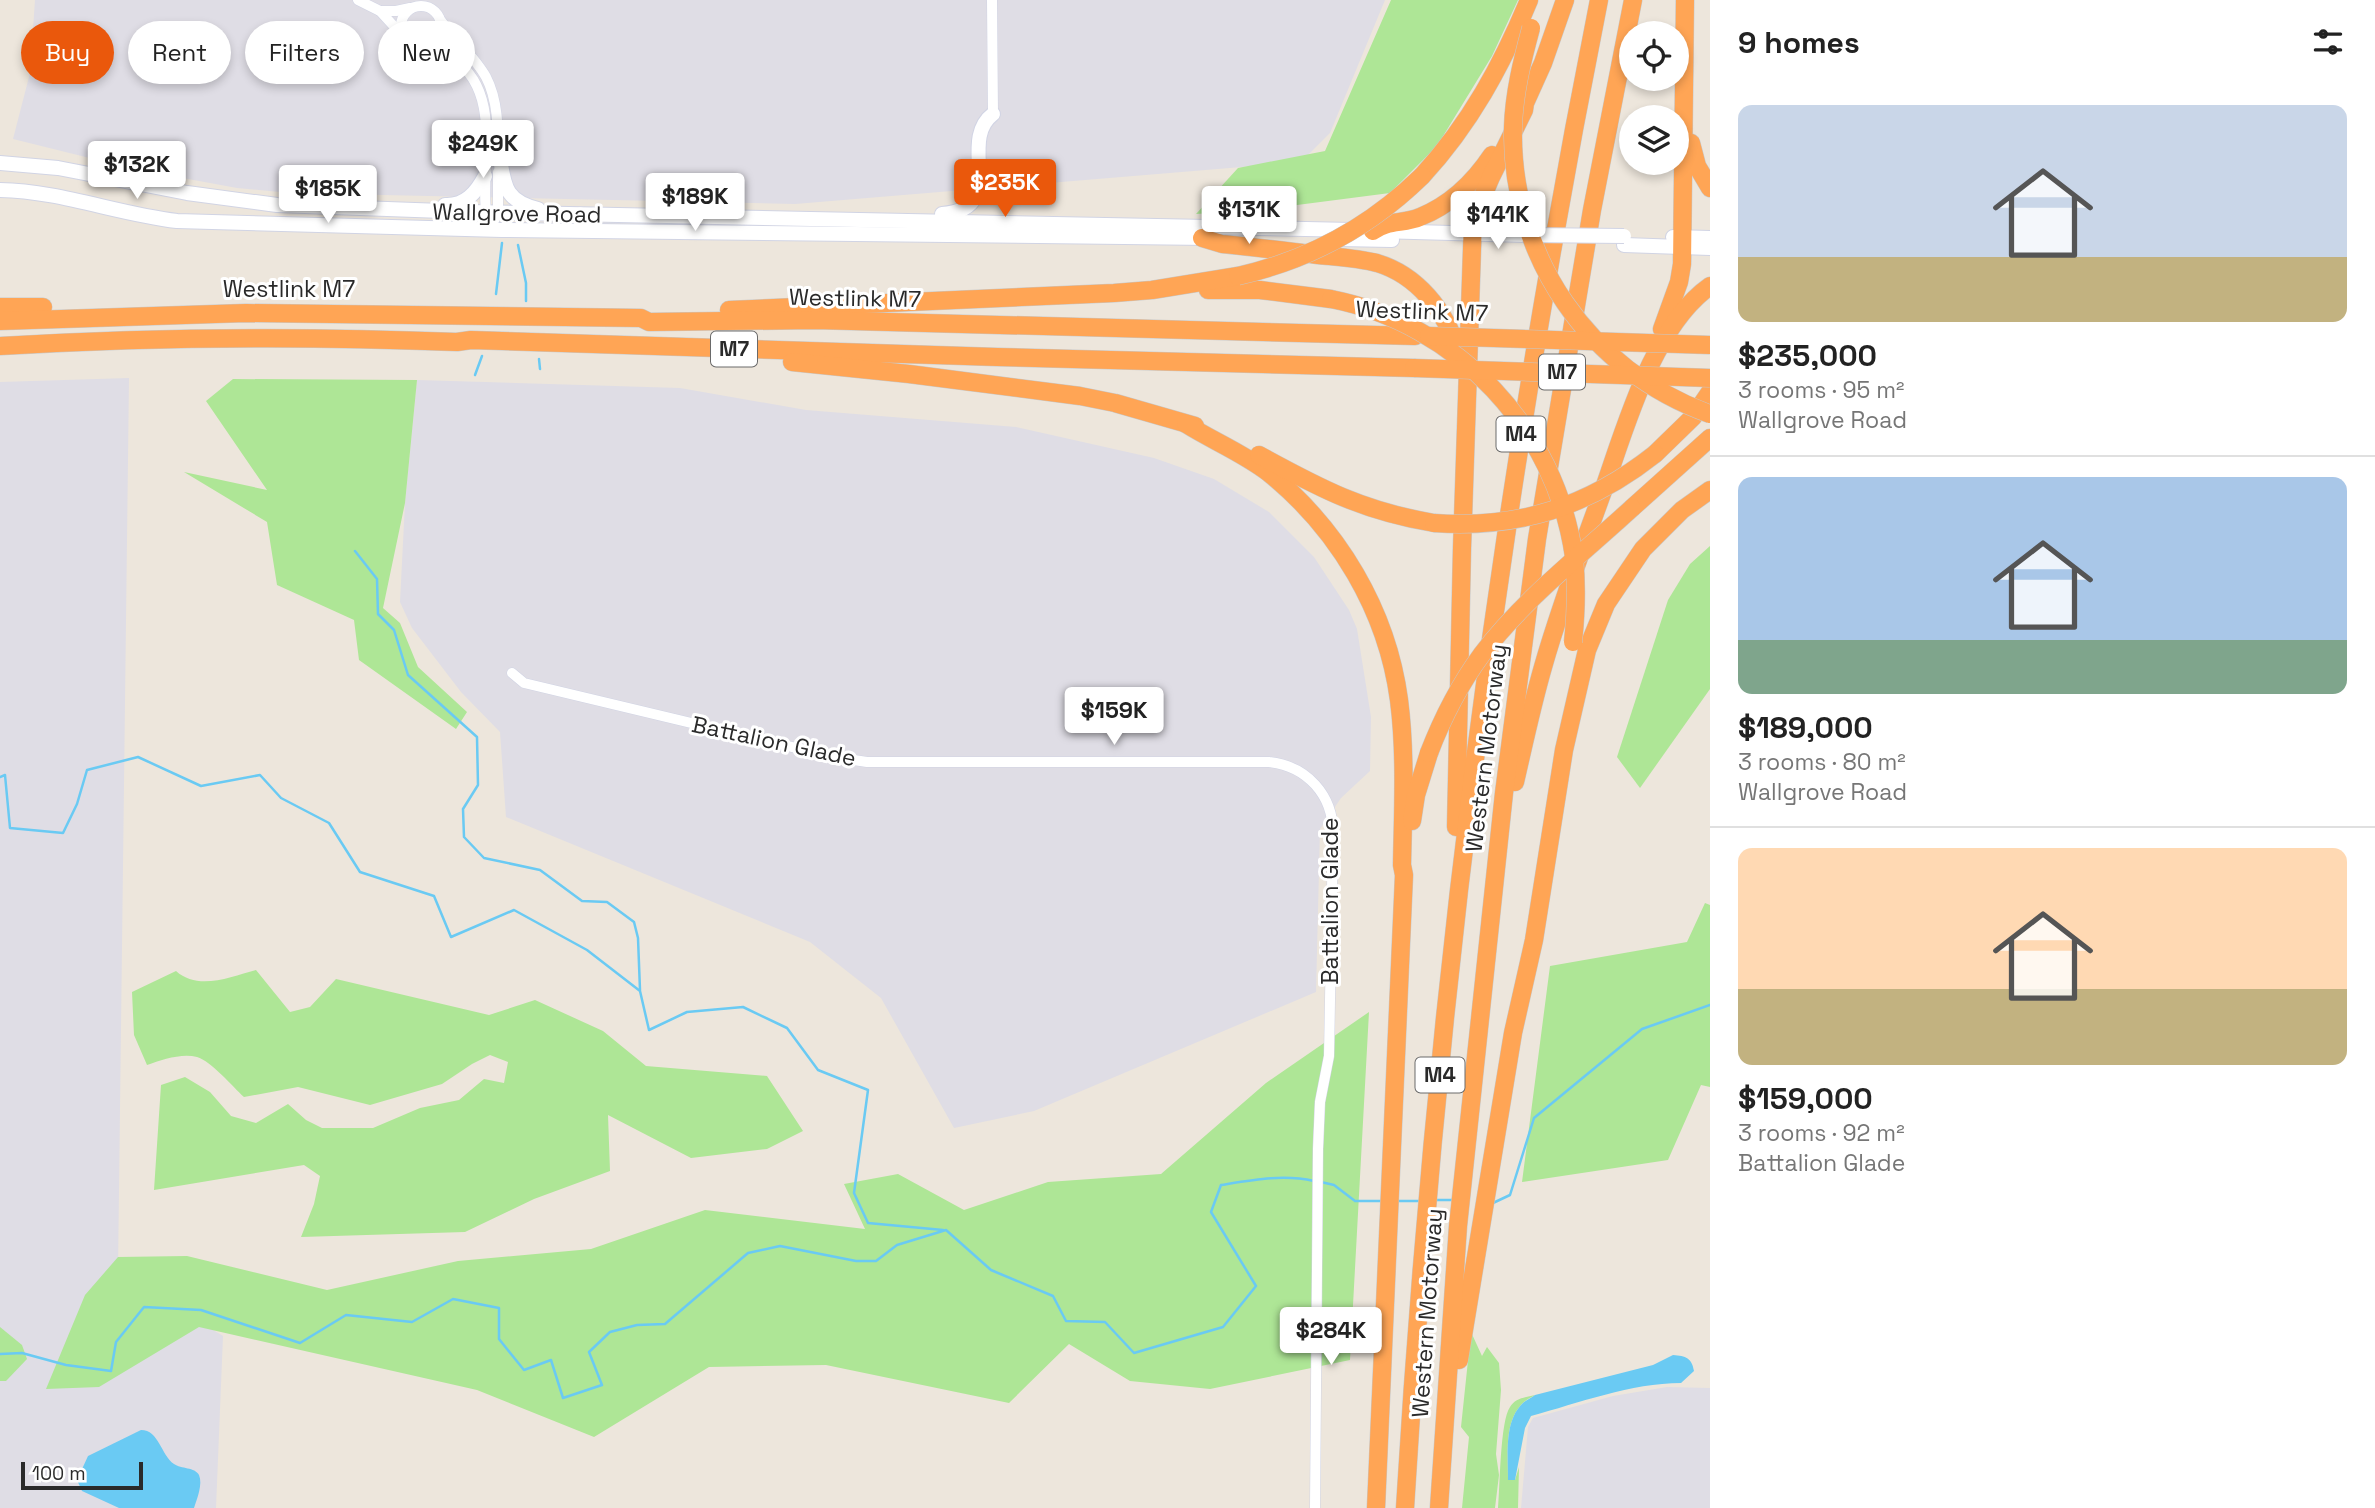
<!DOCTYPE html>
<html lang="en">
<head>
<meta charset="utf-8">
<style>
	:root { --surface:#fff; --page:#f2f2f2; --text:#222; --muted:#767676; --line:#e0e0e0; --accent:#ea580c }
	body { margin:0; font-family:"Space Grotesk",sans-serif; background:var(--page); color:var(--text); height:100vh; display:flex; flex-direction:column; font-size:26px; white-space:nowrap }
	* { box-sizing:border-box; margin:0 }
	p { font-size:23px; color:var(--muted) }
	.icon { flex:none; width:38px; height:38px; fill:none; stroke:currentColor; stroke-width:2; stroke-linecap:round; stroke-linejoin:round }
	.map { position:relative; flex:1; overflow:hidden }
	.details { display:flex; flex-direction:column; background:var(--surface); width:665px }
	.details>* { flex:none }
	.guide { position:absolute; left:21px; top:21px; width:665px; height:63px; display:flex; gap:14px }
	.tools { position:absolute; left:1619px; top:21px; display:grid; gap:14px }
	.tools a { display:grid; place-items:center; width:70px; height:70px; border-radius:50%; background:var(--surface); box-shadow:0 4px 10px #0003; font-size:35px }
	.scale { position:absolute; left:21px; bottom:18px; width:122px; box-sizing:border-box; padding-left:7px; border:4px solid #2a2a2a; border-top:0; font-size:19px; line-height:24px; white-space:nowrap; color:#2a2a2a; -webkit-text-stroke:5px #fff; paint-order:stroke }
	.price { position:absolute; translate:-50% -60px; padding:0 16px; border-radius:7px; background:#fff; color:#222; font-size:23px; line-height:46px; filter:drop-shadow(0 2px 4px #0008) }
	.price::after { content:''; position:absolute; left:50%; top:42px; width:21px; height:16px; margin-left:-10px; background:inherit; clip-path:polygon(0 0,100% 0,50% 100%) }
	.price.active { background:var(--accent); color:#fff }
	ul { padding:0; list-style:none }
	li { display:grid; align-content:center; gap:14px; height:371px; padding:0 28px }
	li+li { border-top:2px solid var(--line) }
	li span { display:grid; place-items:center; height:217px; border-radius:14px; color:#555 }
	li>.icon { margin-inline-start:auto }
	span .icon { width:126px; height:126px; fill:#fffc; stroke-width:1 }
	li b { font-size:30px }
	h2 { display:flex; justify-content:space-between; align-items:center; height:84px; padding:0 28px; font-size:30px }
	.chip { padding:0 24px; border-radius:32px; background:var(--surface); box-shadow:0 4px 10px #0003; font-size:24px; line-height:63px }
	.chip.active { background:var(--accent); color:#fff }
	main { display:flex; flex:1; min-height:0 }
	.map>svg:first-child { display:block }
</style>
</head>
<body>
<main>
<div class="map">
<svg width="1710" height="1508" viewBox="0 0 1710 1508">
	<rect width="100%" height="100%" fill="#ede6dc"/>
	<!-- industrial -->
	<g fill="#dfdde5">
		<path d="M35,0H1385L1330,133L1301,162L795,204L290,193L237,188L134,169L13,139L30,73Z"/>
		<path d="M129,378L118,1272L223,1336L216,1508H0V382Z"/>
		<path d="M417,380L680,388L806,410L1016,427L1154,458L1214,479L1269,512L1314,557L1349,610L1357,629L1371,717L1370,771L1341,798L1320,829L1316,992L1034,1111L954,1128L881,998L810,942L506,817L500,732L461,692L412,628L400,602L405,503Z"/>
		<path d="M1667,1387L1710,1388V1508H1521L1528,1427L1533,1418L1613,1396Z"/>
	</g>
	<!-- green -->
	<g fill="#aee696">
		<path d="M1391,0H1518L1492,56L1437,146L1390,193L1259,210L1196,214L1238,168L1325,151Z"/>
		<path d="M233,379L417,380L405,503L383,608L400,623L418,667L467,712L456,729L359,660L354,620L277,585L267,522L184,472L267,490L206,401Z"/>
		<path d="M1710,546V689L1640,788L1617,757L1668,600L1690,564Z"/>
		<path d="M1705,903L1710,905V1087L1701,1085L1668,1160L1522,1182L1550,966L1687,942Z"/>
		<path d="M256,970L290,1012L310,1007L336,979L489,1015L535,1000L603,1031L646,1066L767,1076L803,1131L767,1149L691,1158L608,1115L610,1171L534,1199L465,1232L301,1237L314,1204L320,1176L304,1165L154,1190L161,1085L185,1077L210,1092L231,1116L256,1123L288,1104L306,1120L322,1128H373L420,1108L459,1100L484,1079L504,1083L508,1062L490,1055L472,1064L442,1084L370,1105L298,1087L244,1097C233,1087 211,1061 197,1057C181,1053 162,1060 147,1065L134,1035L132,992L176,971C198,991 230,977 256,970Z"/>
		<path d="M1369,1012L1350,1360L1210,1389L1130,1381L1069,1344L1009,1403L826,1365L709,1367L594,1437L477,1390L199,1327L99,1387L46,1389L85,1295L118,1257L187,1256L327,1290L458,1261L591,1249L705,1210L865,1229L844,1184L898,1174L964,1210L1048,1182L1161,1174L1266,1083Z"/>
		<path d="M0,1327L22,1345L27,1359L6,1381H0Z"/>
		<path d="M1471,1332L1482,1356L1487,1347L1499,1363L1501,1390L1496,1454L1499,1475L1495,1508H1462L1469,1437L1461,1427Z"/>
		<path d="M1535,1395C1530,1398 1524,1401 1521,1405C1504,1423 1508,1457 1508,1480H1515L1519,1467L1518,1508H1498C1500,1488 1500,1421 1510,1407C1515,1398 1526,1397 1535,1395Z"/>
	</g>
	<!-- water -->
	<g fill="#6acaf3">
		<path d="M1673,1355C1686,1356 1692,1358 1694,1371L1681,1383C1631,1383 1579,1403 1531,1416L1525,1428L1515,1480H1508C1508,1457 1504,1423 1521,1405C1524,1401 1531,1398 1535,1395L1653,1365Z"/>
		<path d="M141,1430C159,1430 161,1455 174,1464C181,1469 195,1467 199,1475C203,1484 197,1499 194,1508H119L82,1491L77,1480L88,1456Z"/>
	</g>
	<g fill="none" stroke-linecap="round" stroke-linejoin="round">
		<!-- stream -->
		<g stroke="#6acaf3" stroke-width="2.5">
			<path d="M518,245L526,283V301"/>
			<path d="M496,294L502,243"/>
			<path d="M539,359L540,369"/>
			<path d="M475,375L482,356"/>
			<path d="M355,551L377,579L378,614L394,630L408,675L477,737L478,785L463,809L464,837L484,858L540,870L582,901L607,902L634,922L638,938L640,990"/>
			<path d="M0,777L5,775L10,828L63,833L77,804L87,770L138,757L201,786L260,775L281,798L329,823L360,872L434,896L451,937L514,910L587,950L640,991L649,1030L687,1012L743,1007L787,1028L818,1070L868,1090L854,1193L868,1223L943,1230"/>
			<path d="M1321,1182L1334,1185L1355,1201H1382"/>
			<path d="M1434,1200H1455"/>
			<path d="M1395,1201H1420"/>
			<path d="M1493,1203L1510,1195L1534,1118L1642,1029L1710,1005"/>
			<path d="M0,1354L22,1353L66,1365L111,1371L116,1342L144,1307L201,1310L300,1343L346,1315L412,1322L453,1299L499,1308V1339L524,1370L551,1360L563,1398L602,1385L589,1352L610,1332L637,1325L665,1324L748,1253L780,1246L856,1261H876L897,1245L946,1230L991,1270L1053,1296L1066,1321L1105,1322L1134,1353L1223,1327L1256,1286L1211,1212L1221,1185C1252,1180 1283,1174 1314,1181"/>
		</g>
		<defs>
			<g id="minor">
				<path d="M358,0L380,11L401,34"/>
				<path d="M992,0L993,114"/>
				<circle cx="421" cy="26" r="20"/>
				<path d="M380,11H396L410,8"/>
				<path d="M441,21C455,40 474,56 486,77C498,100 498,128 498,153"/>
				<path d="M424,46C434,50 446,53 454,59C508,97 475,177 489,230"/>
				<path d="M489,230L498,213V172"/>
				<path d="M512,673L524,683L834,757L867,762H1269C1307,766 1333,795 1333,833L1329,1056L1320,1102L1318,1149L1315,1508"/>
			</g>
			<g id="secondary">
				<path d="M498,148C505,180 500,200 538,209"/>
				<path d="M0,163L58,168L187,193L277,205L470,212L1353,230"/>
				<path d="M0,190C60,191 117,214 177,221L502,230L1210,238"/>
				<path d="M445,205C465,206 476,193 485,176"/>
				<path d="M942,214C1010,209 956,142 993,114"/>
				<path d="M1377,231L1526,235"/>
				<path d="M1673,237L1710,238"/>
				<path d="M1339,239L1392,240"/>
				<path d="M1624,245L1710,248"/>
			</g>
			<g id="motorway">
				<path d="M1691,143L1697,166L1710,188"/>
				<path d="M1422,176C1470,124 1502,65 1529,0"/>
				<path d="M1373,231C1387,220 1404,224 1420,217C1450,205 1474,182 1492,155"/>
				<path d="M1202,238L1222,244C1254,247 1286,251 1318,255C1338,257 1358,258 1377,263C1417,275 1446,311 1457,350"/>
				<path d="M1208,290H1260L1331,299"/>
				<path d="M0,307H43"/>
				<path d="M729,310L1114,293L1152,290L1238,276"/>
				<path d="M0,321L246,313L641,318L649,322L815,320L1415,336"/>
				<path d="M1662,329L1679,282L1682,264L1685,0"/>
				<path d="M0,346C152,337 305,336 457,342L471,340L997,357L1414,368"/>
				<path d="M792,362L909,374L1080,396L1115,403L1195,426"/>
				<path d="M1186,424C1213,441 1243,453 1269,473C1338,529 1387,610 1399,700C1406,754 1403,810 1402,865L1404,875L1376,1508"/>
				<path d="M1655,454L1693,417L1710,392"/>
				<path d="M1259,455C1321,489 1363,511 1434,523"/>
				<path d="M1632,508L1710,438"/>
				<path d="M1515,782C1524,743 1532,705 1543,667C1560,607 1582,549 1603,491C1626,426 1653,326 1710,286"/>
				<path d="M1412,821L1416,795L1429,753"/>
				<path d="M1456,827L1462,548L1473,219L1491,177L1524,110L1525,103L1543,63L1565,0"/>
				<path d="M1459,1360L1513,1033L1534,940L1564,750L1587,650L1606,604L1643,549L1682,510L1710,490"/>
				<path d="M1405,1508C1435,1002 1500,497 1599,0"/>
				<path d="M1439,1508L1458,1226L1504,793L1537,539L1592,210L1633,0"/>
			</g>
		</defs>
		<!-- minor casing -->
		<use href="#minor" stroke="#d1d4e4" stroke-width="11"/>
		<!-- secondary casing -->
		<use href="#secondary" stroke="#d1d4e4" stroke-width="16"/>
		<!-- motorway casing -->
		<use href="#motorway" stroke="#c8c8c8" stroke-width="19"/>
		<!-- minor -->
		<use href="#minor" stroke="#fff" stroke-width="10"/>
		<!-- secondary -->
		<use href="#secondary" stroke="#fff" stroke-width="14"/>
		<!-- motorway -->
		<use href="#motorway" stroke="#ffa555" stroke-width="18"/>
		<defs>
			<path id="secondary-bridge" d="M1526,235L1624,236"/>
			<g id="motorway-bridge">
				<path d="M1531,28C1522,61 1514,94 1513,127C1510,256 1589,371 1710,414"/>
				<path d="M1238,276C1309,260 1370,227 1422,176"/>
				<path d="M1331,299C1458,324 1556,429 1574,557C1577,586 1576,614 1573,642"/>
				<path d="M1429,336L1710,345"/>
				<path d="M1414,368L1710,378"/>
				<path d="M1434,523C1518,529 1588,507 1655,454"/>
				<path d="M1429,753C1442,719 1460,684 1482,654C1524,599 1581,555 1632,508"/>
			</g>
		</defs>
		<!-- secondary-bridge casing -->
		<use href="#secondary-bridge" stroke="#d1d4e4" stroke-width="16" stroke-linecap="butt"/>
		<!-- motorway-bridge casing -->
		<use href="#motorway-bridge" stroke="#c8c8c8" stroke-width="19" stroke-linecap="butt"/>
		<!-- secondary-bridge -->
		<use href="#secondary-bridge" stroke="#fff" stroke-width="14"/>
		<!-- motorway-bridge -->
		<use href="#motorway-bridge" stroke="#ffa555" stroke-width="18"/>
	</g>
	<g text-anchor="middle" stroke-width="6" stroke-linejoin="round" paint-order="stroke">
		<!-- shield labels -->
		<g fill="#fff" stroke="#6a6a6a" stroke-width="2">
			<rect x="711" y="331.5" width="46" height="35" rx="5"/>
			<rect x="1539" y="354.5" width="46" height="35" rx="5"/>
			<rect x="1496.5" y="416.5" width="49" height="35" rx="5"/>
			<rect x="1415.5" y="1057.5" width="49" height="35" rx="5"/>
		</g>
		<g font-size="21" font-weight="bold" fill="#2a2a2a">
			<text x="734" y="356">M7</text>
			<text x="1562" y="379">M7</text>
			<text x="1521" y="441">M4</text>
			<text x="1440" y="1082">M4</text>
		</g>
		<!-- street labels -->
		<g font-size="23" fill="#2a2a2a" stroke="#fff">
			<text transform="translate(517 213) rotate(1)" y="8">Wallgrove Road</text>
			<text x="289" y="297">Westlink M7</text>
			<text transform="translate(855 298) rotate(1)" y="8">Westlink M7</text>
			<text transform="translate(1422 311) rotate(2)" y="8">Westlink M7</text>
			<text transform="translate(774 741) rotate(12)" y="8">Battalion Glade</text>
			<text transform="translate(1486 748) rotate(-83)" y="8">Western Motorway</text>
			<text transform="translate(1330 901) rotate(-90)" y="8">Battalion Glade</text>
			<text transform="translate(1427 1313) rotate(-86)" y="8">Western Motorway</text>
		</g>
	</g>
</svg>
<div class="tools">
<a><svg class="icon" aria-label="locate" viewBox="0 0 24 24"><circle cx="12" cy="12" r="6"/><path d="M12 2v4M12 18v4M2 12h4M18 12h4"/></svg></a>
<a><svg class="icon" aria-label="layers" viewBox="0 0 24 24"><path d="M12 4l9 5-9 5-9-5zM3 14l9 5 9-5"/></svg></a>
</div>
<div class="scale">100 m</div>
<b class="price" style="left:483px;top:180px">$249K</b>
<b class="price" style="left:137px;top:201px">$132K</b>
<b class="price active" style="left:1005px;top:219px">$235K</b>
<b class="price" style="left:328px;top:225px">$185K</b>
<b class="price" style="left:695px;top:233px">$189K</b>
<b class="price" style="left:1249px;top:246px">$131K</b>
<b class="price" style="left:1498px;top:251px">$141K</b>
<b class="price" style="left:1114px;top:747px">$159K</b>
<b class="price" style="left:1331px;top:1367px">$284K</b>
<div class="guide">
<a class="chip active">Buy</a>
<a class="chip">Rent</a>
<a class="chip">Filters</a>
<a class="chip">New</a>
</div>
</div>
<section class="details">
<h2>9 homes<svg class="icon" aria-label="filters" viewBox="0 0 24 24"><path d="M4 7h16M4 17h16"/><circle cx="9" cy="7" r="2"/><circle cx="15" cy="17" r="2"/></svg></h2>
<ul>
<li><span style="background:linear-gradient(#c9d6e8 70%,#c2b280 0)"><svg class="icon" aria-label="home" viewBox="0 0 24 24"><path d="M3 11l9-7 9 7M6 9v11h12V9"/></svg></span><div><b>$235,000</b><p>3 rooms · 95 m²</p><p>Wallgrove Road</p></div></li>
<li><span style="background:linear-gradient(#a9c7e8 75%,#7fa58c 0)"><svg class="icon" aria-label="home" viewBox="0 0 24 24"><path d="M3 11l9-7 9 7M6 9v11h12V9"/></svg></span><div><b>$189,000</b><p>3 rooms · 80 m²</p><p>Wallgrove Road</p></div></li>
<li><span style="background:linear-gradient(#ffd9b3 65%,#c2b280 0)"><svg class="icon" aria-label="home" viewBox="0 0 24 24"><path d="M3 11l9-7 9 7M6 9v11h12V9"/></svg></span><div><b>$159,000</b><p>3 rooms · 92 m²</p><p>Battalion Glade</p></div></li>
</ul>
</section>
</main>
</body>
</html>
